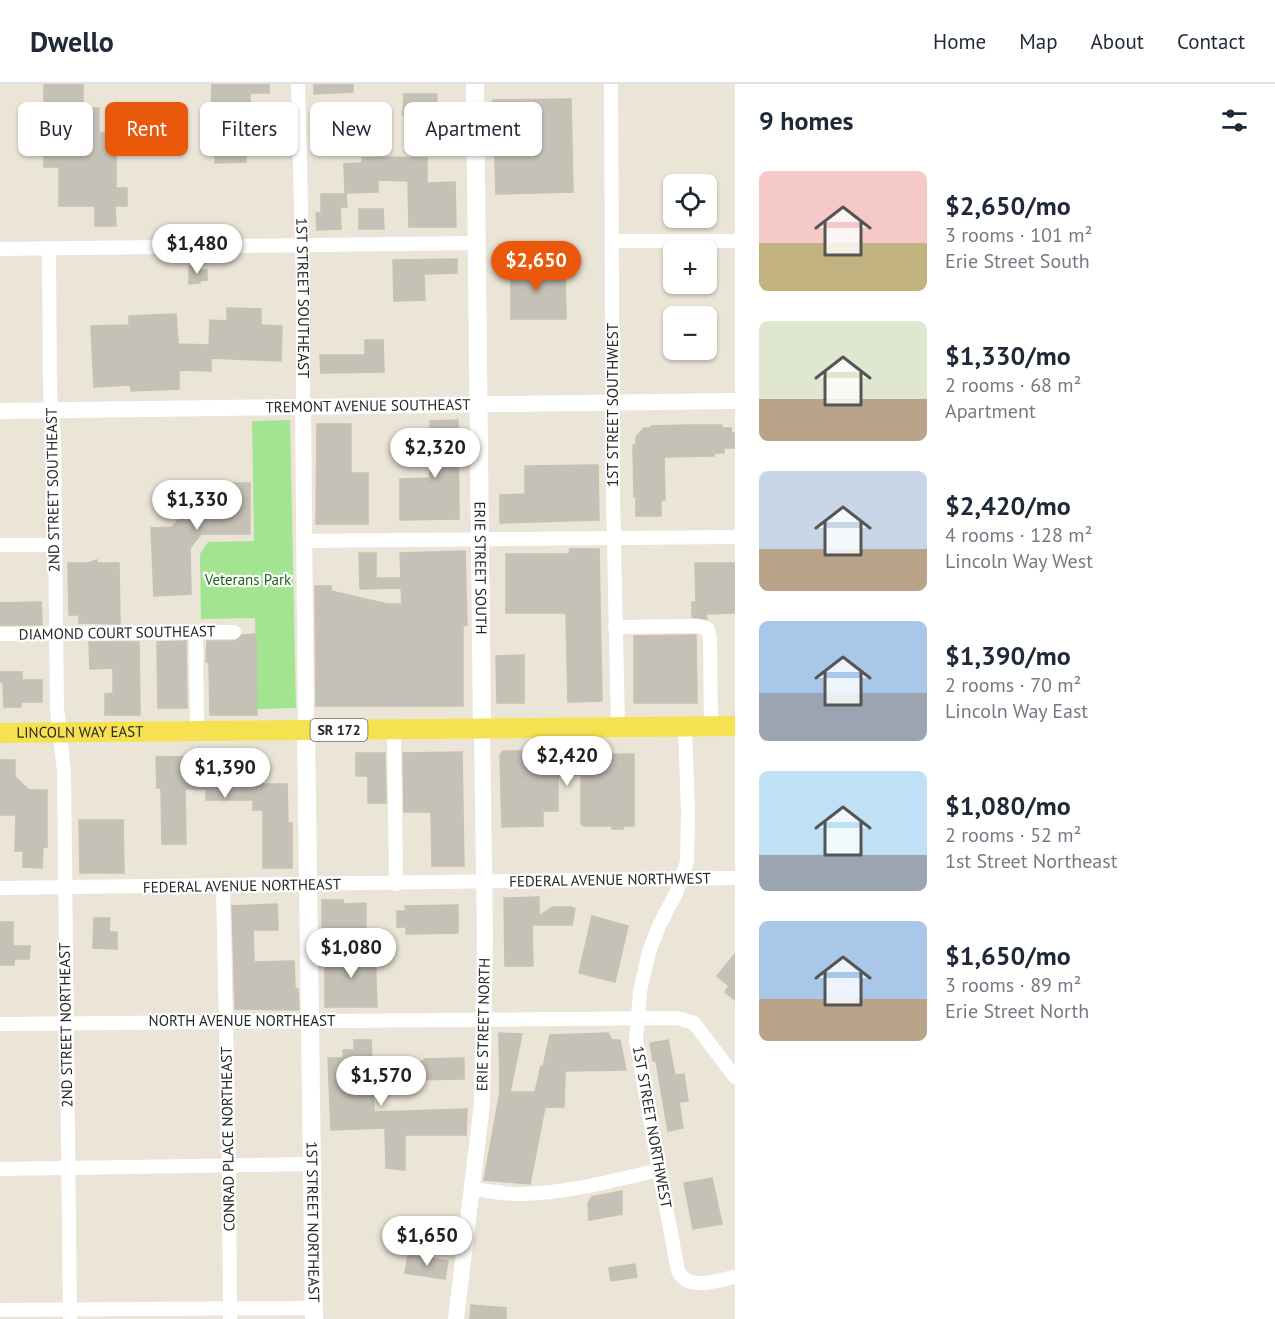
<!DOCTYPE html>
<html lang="en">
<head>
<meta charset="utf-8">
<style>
	:root { --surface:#fff; --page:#f2f2f3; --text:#1f2937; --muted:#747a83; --line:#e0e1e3; --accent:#ea580c }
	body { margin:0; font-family:"PT Sans",sans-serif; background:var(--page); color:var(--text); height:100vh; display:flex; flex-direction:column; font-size:22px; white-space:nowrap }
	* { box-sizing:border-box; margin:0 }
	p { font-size:20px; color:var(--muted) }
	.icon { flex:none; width:33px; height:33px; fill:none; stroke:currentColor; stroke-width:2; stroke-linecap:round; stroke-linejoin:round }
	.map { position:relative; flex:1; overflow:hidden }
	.drawer { display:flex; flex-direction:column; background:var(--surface); width:540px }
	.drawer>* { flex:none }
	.banner { position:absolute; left:18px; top:18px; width:570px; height:54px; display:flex; gap:12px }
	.tools { position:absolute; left:663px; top:90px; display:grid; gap:12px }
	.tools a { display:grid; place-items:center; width:54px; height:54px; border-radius:9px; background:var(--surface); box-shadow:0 2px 4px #0004; font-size:30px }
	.price { position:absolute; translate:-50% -51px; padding:0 14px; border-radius:21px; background:#fff; color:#222; font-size:20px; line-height:39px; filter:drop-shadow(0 2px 3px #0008) }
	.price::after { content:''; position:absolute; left:50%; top:36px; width:18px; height:14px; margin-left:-9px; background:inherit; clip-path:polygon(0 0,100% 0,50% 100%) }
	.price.current { background:var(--accent); color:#fff }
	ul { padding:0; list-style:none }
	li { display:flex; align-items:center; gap:18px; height:150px; padding:0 24px }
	li span { display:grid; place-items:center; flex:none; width:168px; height:120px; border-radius:9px; color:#555 }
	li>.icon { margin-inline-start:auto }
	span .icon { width:72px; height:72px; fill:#fffc; stroke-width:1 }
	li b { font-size:26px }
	h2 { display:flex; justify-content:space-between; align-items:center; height:72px; padding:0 24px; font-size:26px }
	.chip { padding:0 21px; border-radius:9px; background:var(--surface); box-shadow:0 2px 4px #0004; font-size:21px; line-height:54px }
	.chip.current { background:var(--accent); color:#fff }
	header { display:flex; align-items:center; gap:36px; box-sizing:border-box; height:84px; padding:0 30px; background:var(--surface); border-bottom:2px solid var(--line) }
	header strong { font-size:28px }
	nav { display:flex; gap:33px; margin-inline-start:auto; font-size:21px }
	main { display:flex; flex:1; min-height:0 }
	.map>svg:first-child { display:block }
</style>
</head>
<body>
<header>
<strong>Dwello</strong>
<nav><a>Home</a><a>Map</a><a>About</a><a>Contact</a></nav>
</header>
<main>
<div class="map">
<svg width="735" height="1235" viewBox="0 0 735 1235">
	<rect width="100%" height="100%" fill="#ebe5d7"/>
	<!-- green -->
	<path fill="#a3e491" d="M290,336L296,624L257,625L255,534L201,535L200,470L208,458L254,457L252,337Z"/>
	<!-- building -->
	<g fill="#c6c1b7" stroke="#c6c1b1" stroke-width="1.5">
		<path d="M44,0H83V24H99V49H114V61H122V71H116V104H127V122H115L116,142H95V122H59V83H44Z"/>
		<path d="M212,0H269V9H250V67H246V78L215,79V68H210Z"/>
		<path d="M314,0H353V8L314,10Z"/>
		<path d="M404,10H437L436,35L455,36L454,57L427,55L428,31H403Z"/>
		<path d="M571,15L573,108L496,110L493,16Z"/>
		<rect x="321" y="27" width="21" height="15"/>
		<path d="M365,34H377V43H383V57L347,58V43H365Z"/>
		<path d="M388,73L427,74V99L455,98L456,143H409L408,97L378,96V108L345,109L344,80L362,79V74Z"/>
		<path d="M321,110H346L347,123H340L341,145L317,146L316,129H321Z"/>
		<path d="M359,125H383L384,145H359Z"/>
		<path d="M457,175V189L424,190L425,216L394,217L393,176Z"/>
		<path d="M511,175H544V190H565L566,235H511Z"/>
		<path d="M200,182V186H207V196L200,197V199L189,200V183Z"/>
		<path d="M227,224L261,225V241L282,242L281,277L211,274V287L179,286V305L131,307V301L94,303L91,242L129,241V232L176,230L178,260L209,261L210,236L227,237Z"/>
		<path d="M365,256H383L384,288L321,289L320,271H365Z"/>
		<path d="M458,336L459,435L400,436V395L430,394V337Z"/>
		<path d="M317,340H351V389H368V440H316Z"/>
		<path d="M688,341H722V344H731L732,349H734V364H724V369H714V372L664,373L665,416H661V432H636V413H634L633,361H636V353L644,344H651V342Z"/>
		<path d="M598,381L599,436L500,439V411L525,410V382Z"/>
		<path d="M184,399H250V450H201L190,464L191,510L154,512L151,444L172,443L184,430Z"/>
		<path d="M570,465H599L602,617L568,618L566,529H506V470H569Z"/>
		<path d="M465,467L467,541L463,542V622H316L315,502H331V507L387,520H402L401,504L360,505L359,469H376V494H401L400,469Z"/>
		<path d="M97,476V479H119L120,540L79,539V531H69L68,479H88Z"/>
		<path d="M695,479H735V529L706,530L707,535L692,533V518H696Z"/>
		<path d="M41,518L42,541H0V519Z"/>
		<path d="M256,550L257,631H210L209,578H206L207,557H235L242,551Z"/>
		<path d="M696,551L697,619H634V552Z"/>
		<path d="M186,557L187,624H158L157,558Z"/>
		<path d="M89,558H139L140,631H105V610L113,609V584L90,585Z"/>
		<path d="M524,571V619H497L496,572Z"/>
		<path d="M0,588H22V596H42V618H21V623H4L3,598H0Z"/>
		<path d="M503,667H568V671L634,670V742H623V745H612V742H584L581,740V691L558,692V727H543V742L502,743L500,671Z"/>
		<path d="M462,668L464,782H432L431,728H404L403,669Z"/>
		<path d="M356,669H385L386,719H368V692H356Z"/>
		<path d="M255,672V700H287L288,739H292V784H263V726H253V716H206V705H185L186,760H162L161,704H157L156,673Z"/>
		<path d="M0,676H15V693L29,706H47V763H43L42,784L23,783V767H15L16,731H0Z"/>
		<path d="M79,736H123L124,789H80Z"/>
		<path d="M539,813V832L553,823H571L575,825L572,841H532L533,882H505L504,814Z"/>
		<path d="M322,816H343L344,820L366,819V844H322Z"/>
		<path d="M277,820L278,846H253L254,878L294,877L295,905H298L299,926L235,925L232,822Z"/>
		<path d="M458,821V849L406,850V843H397V827H406L405,822Z"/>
		<path d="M592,832L628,842L615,898L579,889Z"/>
		<path d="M94,834H110L109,848H117V865L93,864Z"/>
		<path d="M0,838H13V862H30L29,875H14V881H0Z"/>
		<path d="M375,866L377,923H325V867Z"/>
		<path d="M735,870V916L725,908L729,902L717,892Z"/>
		<path d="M499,949L522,950L510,1008H535L541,982L543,983L550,951L608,949L612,956H620L626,986L565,987L564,1023H545L530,1100L484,1096L500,1008Z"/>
		<path d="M354,956H371L374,1028L467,1025L466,1051H405V1086L386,1084L385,1044L331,1046L328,974H343V966H354Z"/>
		<path d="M668,956L675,991L684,990L688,1017L679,1018L683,1044L668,1047L656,977H653L650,959Z"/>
		<path d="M464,974V995L399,996V977H424V975Z"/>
		<path d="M712,1094L722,1140L693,1145L684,1099Z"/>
		<path d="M622,1107V1130L589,1136L588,1119L592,1113Z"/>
		<path d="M408,1171L448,1177L445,1195L405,1189Z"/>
		<path d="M635,1180L637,1193L611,1197L609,1184Z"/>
		<path d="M471,1221L506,1224V1235H470Z"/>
	</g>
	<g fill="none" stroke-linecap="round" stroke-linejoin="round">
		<!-- minor -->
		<g stroke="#fff" stroke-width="14">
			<path id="s1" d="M298,0L303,203V323"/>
			<path d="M611,0L613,414L618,643"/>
			<path d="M612,157H735"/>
			<path d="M0,165L476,159"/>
			<path d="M49,165L50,309L54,353L57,624L64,687L70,1235"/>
			<path d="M303,457L735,453"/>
			<path d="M0,461H55"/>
			<path d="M615,543L698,542L708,545L710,555L711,642"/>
			<path d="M196,548L197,647"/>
			<path d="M0,550L234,548"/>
			<path d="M685,642L688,729L687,778L676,809L659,842L649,868L640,907L636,956L659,1086L678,1187C689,1208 717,1196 735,1193"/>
			<path d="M394,645L396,800"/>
			<path d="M223,802L229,1082L230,1235"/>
			<path d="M0,804L735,794"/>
			<path d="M0,940L677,934L694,939L735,993"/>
			<path d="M0,1085L311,1080"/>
			<path d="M473,1105C490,1107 507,1111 524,1110C569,1109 615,1096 659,1086"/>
			<path d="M0,1226L314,1224"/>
		</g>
		<!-- tertiary -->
		<g stroke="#fff" stroke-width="16">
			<path d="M303,323L306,646"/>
			<path id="s2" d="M0,327L735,317"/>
			<path id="s3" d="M456,1235L482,1020L485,856L482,645"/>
		</g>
		<!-- secondary -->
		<g stroke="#fff" stroke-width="18">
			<path id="s4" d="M475,0L482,645"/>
			<path id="s5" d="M306,646L314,1235"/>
		</g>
		<!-- primary -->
		<path stroke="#f6e251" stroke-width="20" id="s6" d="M0,649L735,642"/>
	</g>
	<g text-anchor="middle" stroke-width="4.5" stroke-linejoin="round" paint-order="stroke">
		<!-- shield labels -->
		<rect fill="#fff" stroke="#686868" stroke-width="1.5" x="310.5" y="635" width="57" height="22" rx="4.5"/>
		<g font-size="14" font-weight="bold" fill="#272727">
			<text x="339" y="651">SR 172</text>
		</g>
		<!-- street labels -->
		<g font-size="15" fill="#272727" stroke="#fff">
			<text dy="5" stroke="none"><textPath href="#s1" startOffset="214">1ST STREET SOUTHEAST</textPath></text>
			<text transform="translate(613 321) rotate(-90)" y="5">1ST STREET SOUTHWEST</text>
			<text dy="5" stroke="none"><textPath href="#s2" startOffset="368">TREMONT AVENUE SOUTHEAST</textPath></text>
			<text transform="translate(53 406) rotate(-91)" y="5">2ND STREET SOUTHEAST</text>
			<text dy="5" stroke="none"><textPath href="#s4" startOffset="484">ERIE STREET SOUTH</textPath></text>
			<text transform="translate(117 549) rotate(-1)" y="5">DIAMOND COURT SOUTHEAST</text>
			<text dy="5" stroke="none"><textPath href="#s6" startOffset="80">LINCOLN WAY EAST</textPath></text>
			<text transform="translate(610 796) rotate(-1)" y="5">FEDERAL AVENUE NORTHWEST</text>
			<text transform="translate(242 802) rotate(-1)" y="5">FEDERAL AVENUE NORTHEAST</text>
			<text x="242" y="942">NORTH AVENUE NORTHEAST</text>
			<text transform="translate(66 941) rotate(-91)" y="5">2ND STREET NORTHEAST</text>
			<text dy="5" stroke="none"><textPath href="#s3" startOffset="296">ERIE STREET NORTH</textPath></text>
			<text transform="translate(652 1043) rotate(80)" y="5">1ST STREET NORTHWEST</text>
			<text transform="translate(228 1055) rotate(-91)" y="5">CONRAD PLACE NORTHEAST</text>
			<text dy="5" stroke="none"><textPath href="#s5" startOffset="492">1ST STREET NORTHEAST</textPath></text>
		</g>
		<!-- park labels -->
		<g font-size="15" fill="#1d6516" stroke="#fff">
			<text x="248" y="501">Veterans Park</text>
		</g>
	</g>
</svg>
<div class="tools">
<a><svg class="icon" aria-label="locate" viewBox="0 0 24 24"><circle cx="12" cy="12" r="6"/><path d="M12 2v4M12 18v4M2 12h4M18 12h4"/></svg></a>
<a>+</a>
<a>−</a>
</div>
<b class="price" style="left:197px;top:191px">$1,480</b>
<b class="price current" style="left:536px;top:208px">$2,650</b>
<b class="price" style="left:435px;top:395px">$2,320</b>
<b class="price" style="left:197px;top:447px">$1,330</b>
<b class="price" style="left:567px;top:703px">$2,420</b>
<b class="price" style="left:225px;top:715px">$1,390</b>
<b class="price" style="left:351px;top:895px">$1,080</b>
<b class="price" style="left:381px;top:1023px">$1,570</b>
<b class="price" style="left:427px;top:1183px">$1,650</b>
<div class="banner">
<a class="chip">Buy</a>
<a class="chip current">Rent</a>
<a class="chip">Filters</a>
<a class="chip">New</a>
<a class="chip">Apartment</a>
</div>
</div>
<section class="drawer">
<h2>9 homes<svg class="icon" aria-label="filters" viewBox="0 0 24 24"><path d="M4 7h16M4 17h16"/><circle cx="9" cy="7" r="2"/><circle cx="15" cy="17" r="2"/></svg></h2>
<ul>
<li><span style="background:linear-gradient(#f6c9c9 60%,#c2b280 0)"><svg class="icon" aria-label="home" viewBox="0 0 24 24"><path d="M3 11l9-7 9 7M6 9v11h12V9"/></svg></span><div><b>$2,650/mo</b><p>3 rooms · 101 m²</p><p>Erie Street South</p></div></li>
<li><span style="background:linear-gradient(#dfe7d0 65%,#b9a48a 0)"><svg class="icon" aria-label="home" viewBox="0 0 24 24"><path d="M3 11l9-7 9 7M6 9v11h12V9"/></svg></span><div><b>$1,330/mo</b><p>2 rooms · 68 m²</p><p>Apartment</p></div></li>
<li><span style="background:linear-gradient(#c9d6e8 65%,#b9a48a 0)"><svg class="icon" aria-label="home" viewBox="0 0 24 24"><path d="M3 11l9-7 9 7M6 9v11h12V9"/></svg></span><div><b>$2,420/mo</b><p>4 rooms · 128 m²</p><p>Lincoln Way West</p></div></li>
<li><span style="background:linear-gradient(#a9c7e8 60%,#9aa5b1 0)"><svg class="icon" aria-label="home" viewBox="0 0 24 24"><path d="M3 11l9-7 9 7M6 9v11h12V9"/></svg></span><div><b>$1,390/mo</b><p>2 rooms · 70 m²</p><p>Lincoln Way East</p></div></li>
<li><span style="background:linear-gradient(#bfe0f5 70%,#9aa5b1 0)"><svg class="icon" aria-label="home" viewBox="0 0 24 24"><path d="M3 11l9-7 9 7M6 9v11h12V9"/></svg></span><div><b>$1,080/mo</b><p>2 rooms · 52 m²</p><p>1st Street Northeast</p></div></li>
<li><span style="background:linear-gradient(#a9c7e8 65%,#b9a48a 0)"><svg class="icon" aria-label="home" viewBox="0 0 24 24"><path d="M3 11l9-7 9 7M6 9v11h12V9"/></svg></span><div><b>$1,650/mo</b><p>3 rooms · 89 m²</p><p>Erie Street North</p></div></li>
</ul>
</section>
</main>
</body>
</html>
